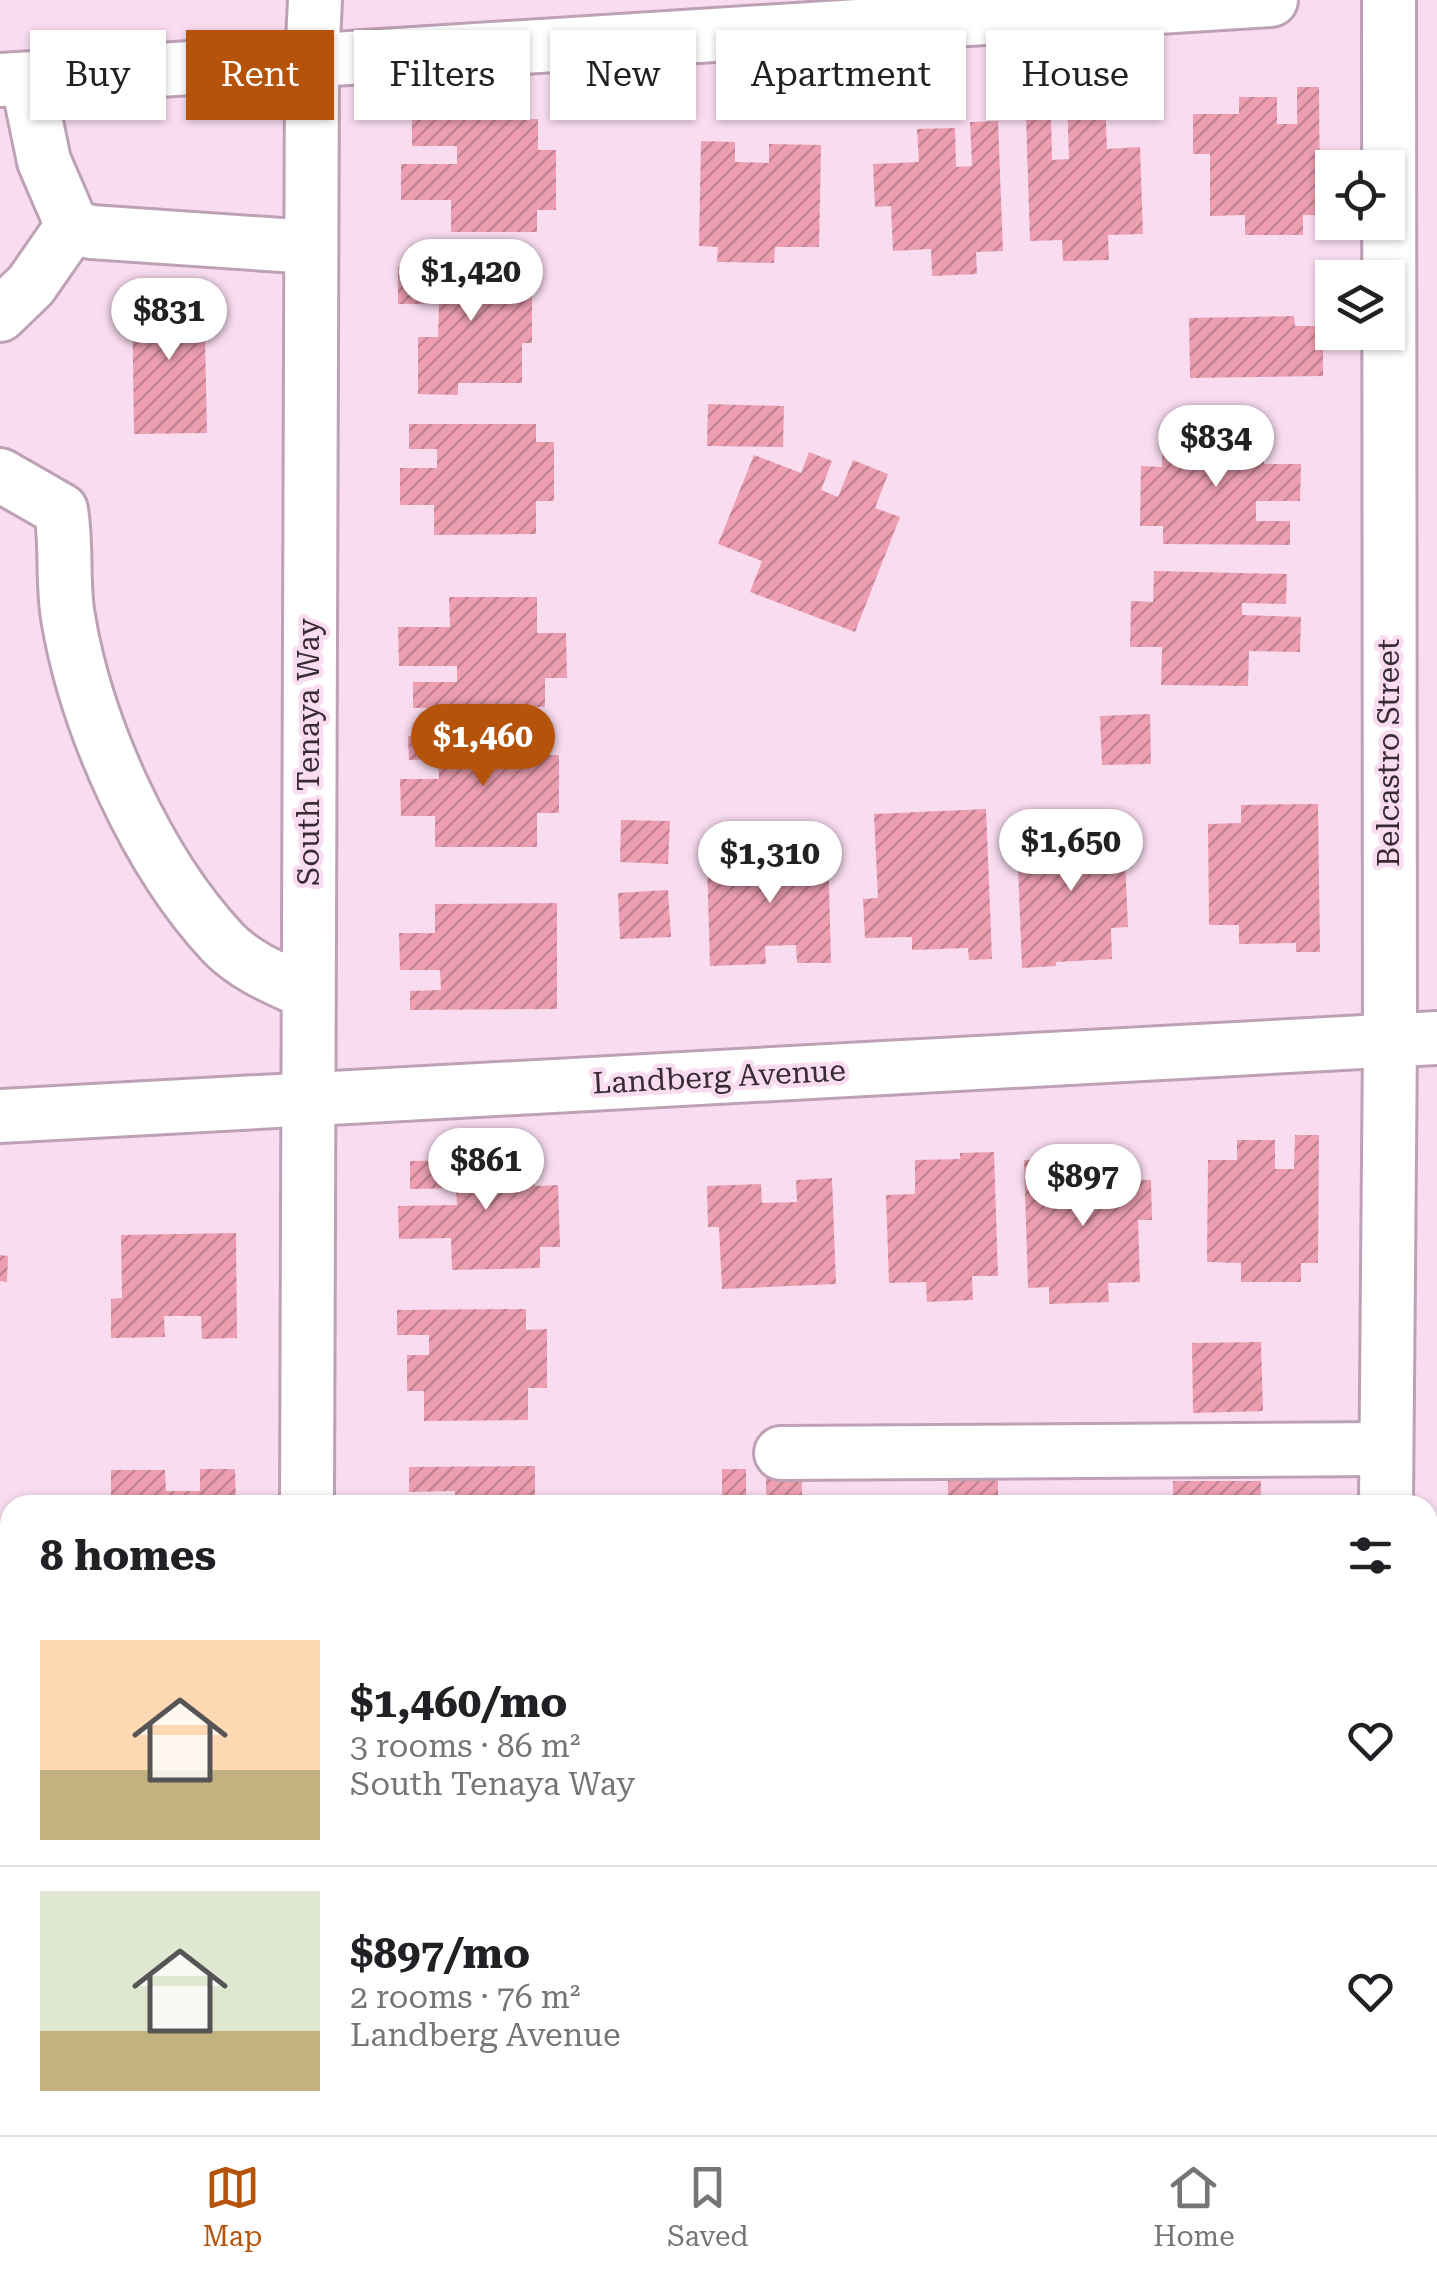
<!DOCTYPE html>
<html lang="en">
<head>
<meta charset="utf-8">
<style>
	:root { --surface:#fff; --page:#f2f2f2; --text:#202124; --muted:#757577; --line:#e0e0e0; --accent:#b45309 }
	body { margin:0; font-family:"Roboto Serif",serif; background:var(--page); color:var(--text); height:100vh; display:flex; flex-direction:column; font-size:38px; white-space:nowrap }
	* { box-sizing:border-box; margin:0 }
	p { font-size:32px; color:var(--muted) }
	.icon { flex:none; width:55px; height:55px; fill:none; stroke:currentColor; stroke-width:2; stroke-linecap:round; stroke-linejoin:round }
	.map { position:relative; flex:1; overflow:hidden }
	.side { position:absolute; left:0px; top:1495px; width:1438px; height:640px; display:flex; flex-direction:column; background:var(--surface); border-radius:30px 30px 0 0; box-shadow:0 2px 8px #0004 }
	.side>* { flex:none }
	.top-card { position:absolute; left:30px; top:30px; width:1378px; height:90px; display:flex; gap:20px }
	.fabs { position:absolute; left:1315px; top:150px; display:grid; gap:20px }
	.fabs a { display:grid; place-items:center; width:90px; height:90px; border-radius:0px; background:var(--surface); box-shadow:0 2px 8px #0004; font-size:50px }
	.price { position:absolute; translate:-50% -85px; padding:0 22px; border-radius:35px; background:#fff; color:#222; font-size:32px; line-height:65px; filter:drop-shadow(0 2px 5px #0008) }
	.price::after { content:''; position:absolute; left:50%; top:60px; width:30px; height:22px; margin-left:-15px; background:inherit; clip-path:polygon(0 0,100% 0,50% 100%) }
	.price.active { background:var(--accent); color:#fff }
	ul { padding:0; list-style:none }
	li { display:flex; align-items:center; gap:30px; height:250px; padding:0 40px }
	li+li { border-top:2px solid var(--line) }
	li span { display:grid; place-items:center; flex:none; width:280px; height:200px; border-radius:0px; color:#555 }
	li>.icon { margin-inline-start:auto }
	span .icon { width:120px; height:120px; fill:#fffc; stroke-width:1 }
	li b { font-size:42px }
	h2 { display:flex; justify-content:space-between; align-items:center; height:120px; padding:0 40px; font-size:42px }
	.pill { padding:0 35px; border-radius:0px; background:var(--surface); box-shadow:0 2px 8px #0004; font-size:35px; line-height:90px }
	.pill.active { background:var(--accent); color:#fff }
	.tab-bar { display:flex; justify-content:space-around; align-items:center; height:140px; border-top:2px solid var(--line); background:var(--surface); font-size:28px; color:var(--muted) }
	.tab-bar a { display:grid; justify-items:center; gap:5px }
	.tab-bar .active { color:var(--accent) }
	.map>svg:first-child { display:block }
</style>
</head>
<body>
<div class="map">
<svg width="1437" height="2135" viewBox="0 0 1437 2135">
	<defs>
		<pattern id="building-hatch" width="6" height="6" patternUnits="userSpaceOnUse" patternTransform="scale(2.5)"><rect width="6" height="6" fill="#ed9fb1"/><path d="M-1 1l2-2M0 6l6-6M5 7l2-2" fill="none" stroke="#c18291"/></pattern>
	</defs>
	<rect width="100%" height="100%" fill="#f9dcf0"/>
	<!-- building -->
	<g fill="url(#building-hatch)">
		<path d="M1297,87H1319L1320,215H1303V235H1245V215L1210,216V154H1193V114H1239V97H1277V124H1297Z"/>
		<path d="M1067,100H1105L1107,149L1140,147L1143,234L1108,235L1109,260L1063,261L1062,240L1030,241L1026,116L1051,115L1052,160L1069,159Z"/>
		<path d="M412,119H538V150H556V210H537V232H451V200H401V164H457V146H412Z"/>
		<path d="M998,121L1003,251L976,252L977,274L932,276L931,249L893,251L891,206L875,207L873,164L919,162L917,129L955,128L956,167L972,166L970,122Z"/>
		<path d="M701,141L735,142V162L769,163V144L821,145L819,247H775L774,263L717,262L718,247L699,246Z"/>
		<path d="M398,267L532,268V343H522V383H458V395L418,394V337H438L439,304H398Z"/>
		<path d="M204,291L207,433L134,434L132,292Z"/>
		<path d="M1294,316L1295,326H1323V376L1190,378L1189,318Z"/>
		<path d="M708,404L784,406L783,447L707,446Z"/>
		<path d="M409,424H536V442H554V501H536V534L434,535V505H400V468H437V449H409Z"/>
		<path d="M1163,432L1264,434V464H1301L1300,501H1256V521H1290V545L1163,544V526H1140L1141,466L1162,467Z"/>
		<path d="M809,452L832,461L821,490L838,497L853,460L888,474L875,508L900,517L855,632L750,592L762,561L718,544L754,455L801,473Z"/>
		<path d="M1154,571L1287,574L1286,604L1242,603V615L1301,617L1300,652L1249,651L1248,686L1161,685L1162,647H1130L1131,601L1153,602Z"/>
		<path d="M449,597H537V633H566L567,678H545V707L413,708V682H457V666H399L398,627H450Z"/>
		<path d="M1150,714L1151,764L1102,765L1100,716Z"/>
		<path d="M537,735V755H559V813H537V847H435V816H401L400,779H439L438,759L409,760L408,736Z"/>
		<path d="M1318,804L1320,952H1296V943L1239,944V925H1209L1208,824L1241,823V805Z"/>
		<path d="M986,809L992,959L969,960L968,948L912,950V937L865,938L863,899L878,898L874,814Z"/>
		<path d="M1104,819L1105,839L1124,838L1128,927L1111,928L1112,959L1056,962V966L1022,968L1017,844L1043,843L1042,822Z"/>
		<path d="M621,820L670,821L668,864L620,862Z"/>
		<path d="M828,847L831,963H797L796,945L765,946L766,964L710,966L707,862H738L737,849Z"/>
		<path d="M668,890L671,937L620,939L618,893Z"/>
		<path d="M557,903V1009L410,1010V991L441,990L440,970H400L399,933H435V904Z"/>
		<path d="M1295,1135H1319L1318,1263H1301V1282H1241V1263L1207,1262L1208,1160H1237V1140H1275V1169H1294Z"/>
		<path d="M1103,1147L1105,1181L1151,1180L1152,1220H1138L1140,1282L1108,1283L1109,1302L1049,1304V1287L1028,1288L1024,1160L1047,1159L1048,1189L1067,1188L1066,1148Z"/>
		<path d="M994,1152L998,1276H972L973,1300L927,1302L926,1282L889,1283L886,1195L915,1194V1160L960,1159V1153Z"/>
		<path d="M535,1159V1186L558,1185L560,1247H540V1268L452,1270L451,1238L399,1239L398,1206L457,1205L456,1188L410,1189V1161Z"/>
		<path d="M832,1178L836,1284L722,1289L719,1227H708L707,1186L761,1184L762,1203L797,1202L796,1180Z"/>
		<path d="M236,1233L237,1338L202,1339L201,1316H164L165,1337L111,1338V1299L122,1298L121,1235Z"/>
		<path d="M0,1255L8,1256L7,1282L0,1281Z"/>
		<path d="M526,1309V1330L547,1329V1388H528V1420L424,1421V1391H407V1355H429V1335H397V1310Z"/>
		<path d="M1261,1342L1263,1411L1193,1413L1192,1343Z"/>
		<path d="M535,1466V1505H455V1491L409,1492V1467Z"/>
		<path d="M200,1469H235L236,1505H111V1470H165L166,1491H200Z"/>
		<path d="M722,1469H746V1501H766V1478H802V1495H849V1505H722Z"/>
		<path d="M998,1478V1505H948V1480Z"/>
		<path d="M1173,1481H1261V1505H1164V1495H1173Z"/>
		<path d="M2,1658H10V1702H3Z"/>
		<rect x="0" y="1917" width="10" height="35"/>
		<path d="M0,1974H7L9,1999L0,2000Z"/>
	</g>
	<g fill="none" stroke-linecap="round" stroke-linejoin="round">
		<defs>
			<g id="minor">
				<path d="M27,79L44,161L72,226L91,232L311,247"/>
				<path d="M0,80L1271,0"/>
				<path d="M0,315L31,285L72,226"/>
				<path d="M0,475L61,510C67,546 62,582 68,617C86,726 147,862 223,943C246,967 278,979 308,993"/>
				<path d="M0,1116L1437,1038"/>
				<path d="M781,1453L1386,1449"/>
				<path d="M307,1505L312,62L315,0"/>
				<path d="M1386,1505L1390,1040L1389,0"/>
				<path d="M221,2135L416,2125"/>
			</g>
		</defs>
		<!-- minor casing -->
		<use href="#minor" stroke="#bda1b5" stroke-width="58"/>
		<!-- minor -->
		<use href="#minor" stroke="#fff" stroke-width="52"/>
	</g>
	<g text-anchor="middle" stroke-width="9" stroke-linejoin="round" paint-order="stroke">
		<!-- street labels -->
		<g font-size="30" fill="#372c34" stroke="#f9dcf0">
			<text transform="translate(309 752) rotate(-90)" y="10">South Tenaya Way</text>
			<text transform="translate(1389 753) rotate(-90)" y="10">Belcastro Street</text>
			<text transform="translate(719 1077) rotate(-3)" y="10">Landberg Avenue</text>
		</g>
	</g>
</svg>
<div class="fabs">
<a><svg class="icon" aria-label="locate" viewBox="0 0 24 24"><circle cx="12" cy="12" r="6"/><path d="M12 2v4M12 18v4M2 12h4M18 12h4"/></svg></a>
<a><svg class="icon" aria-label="layers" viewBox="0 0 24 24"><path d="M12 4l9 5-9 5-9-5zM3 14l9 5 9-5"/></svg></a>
</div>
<b class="price" style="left:471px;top:324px">$1,420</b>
<b class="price" style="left:169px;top:363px">$831</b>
<b class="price" style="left:1216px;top:490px">$834</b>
<b class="price active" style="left:483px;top:789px">$1,460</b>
<b class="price" style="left:1071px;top:894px">$1,650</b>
<b class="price" style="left:770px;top:906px">$1,310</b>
<b class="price" style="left:486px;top:1213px">$861</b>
<b class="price" style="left:1083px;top:1229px">$897</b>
<div class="top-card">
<a class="pill">Buy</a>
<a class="pill active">Rent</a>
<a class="pill">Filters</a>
<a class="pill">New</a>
<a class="pill">Apartment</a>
<a class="pill">House</a>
</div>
<section class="side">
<h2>8 homes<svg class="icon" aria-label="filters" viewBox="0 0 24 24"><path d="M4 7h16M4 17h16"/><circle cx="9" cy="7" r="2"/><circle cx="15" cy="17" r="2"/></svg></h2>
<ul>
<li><span style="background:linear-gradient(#ffd9b3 65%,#c2b280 0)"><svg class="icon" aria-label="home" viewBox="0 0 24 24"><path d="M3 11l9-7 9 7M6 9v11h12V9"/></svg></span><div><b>$1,460/mo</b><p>3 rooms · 86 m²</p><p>South Tenaya Way</p></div><svg class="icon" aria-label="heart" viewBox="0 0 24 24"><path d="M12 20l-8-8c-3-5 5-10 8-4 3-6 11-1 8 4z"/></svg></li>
<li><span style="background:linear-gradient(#dfe7d0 70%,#c2b280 0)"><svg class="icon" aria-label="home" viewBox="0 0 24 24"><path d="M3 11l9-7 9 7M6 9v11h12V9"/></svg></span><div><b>$897/mo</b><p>2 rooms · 76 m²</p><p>Landberg Avenue</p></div><svg class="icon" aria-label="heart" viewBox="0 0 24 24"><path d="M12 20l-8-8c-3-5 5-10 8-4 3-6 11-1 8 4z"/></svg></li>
</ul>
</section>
</div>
<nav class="tab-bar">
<a class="active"><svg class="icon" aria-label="map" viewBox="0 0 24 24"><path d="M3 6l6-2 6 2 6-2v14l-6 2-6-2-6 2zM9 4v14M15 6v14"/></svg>Map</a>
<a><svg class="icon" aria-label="saved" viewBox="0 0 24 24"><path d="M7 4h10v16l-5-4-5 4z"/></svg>Saved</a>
<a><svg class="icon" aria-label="home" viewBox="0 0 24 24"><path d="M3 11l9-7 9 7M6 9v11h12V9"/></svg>Home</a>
</nav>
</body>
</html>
